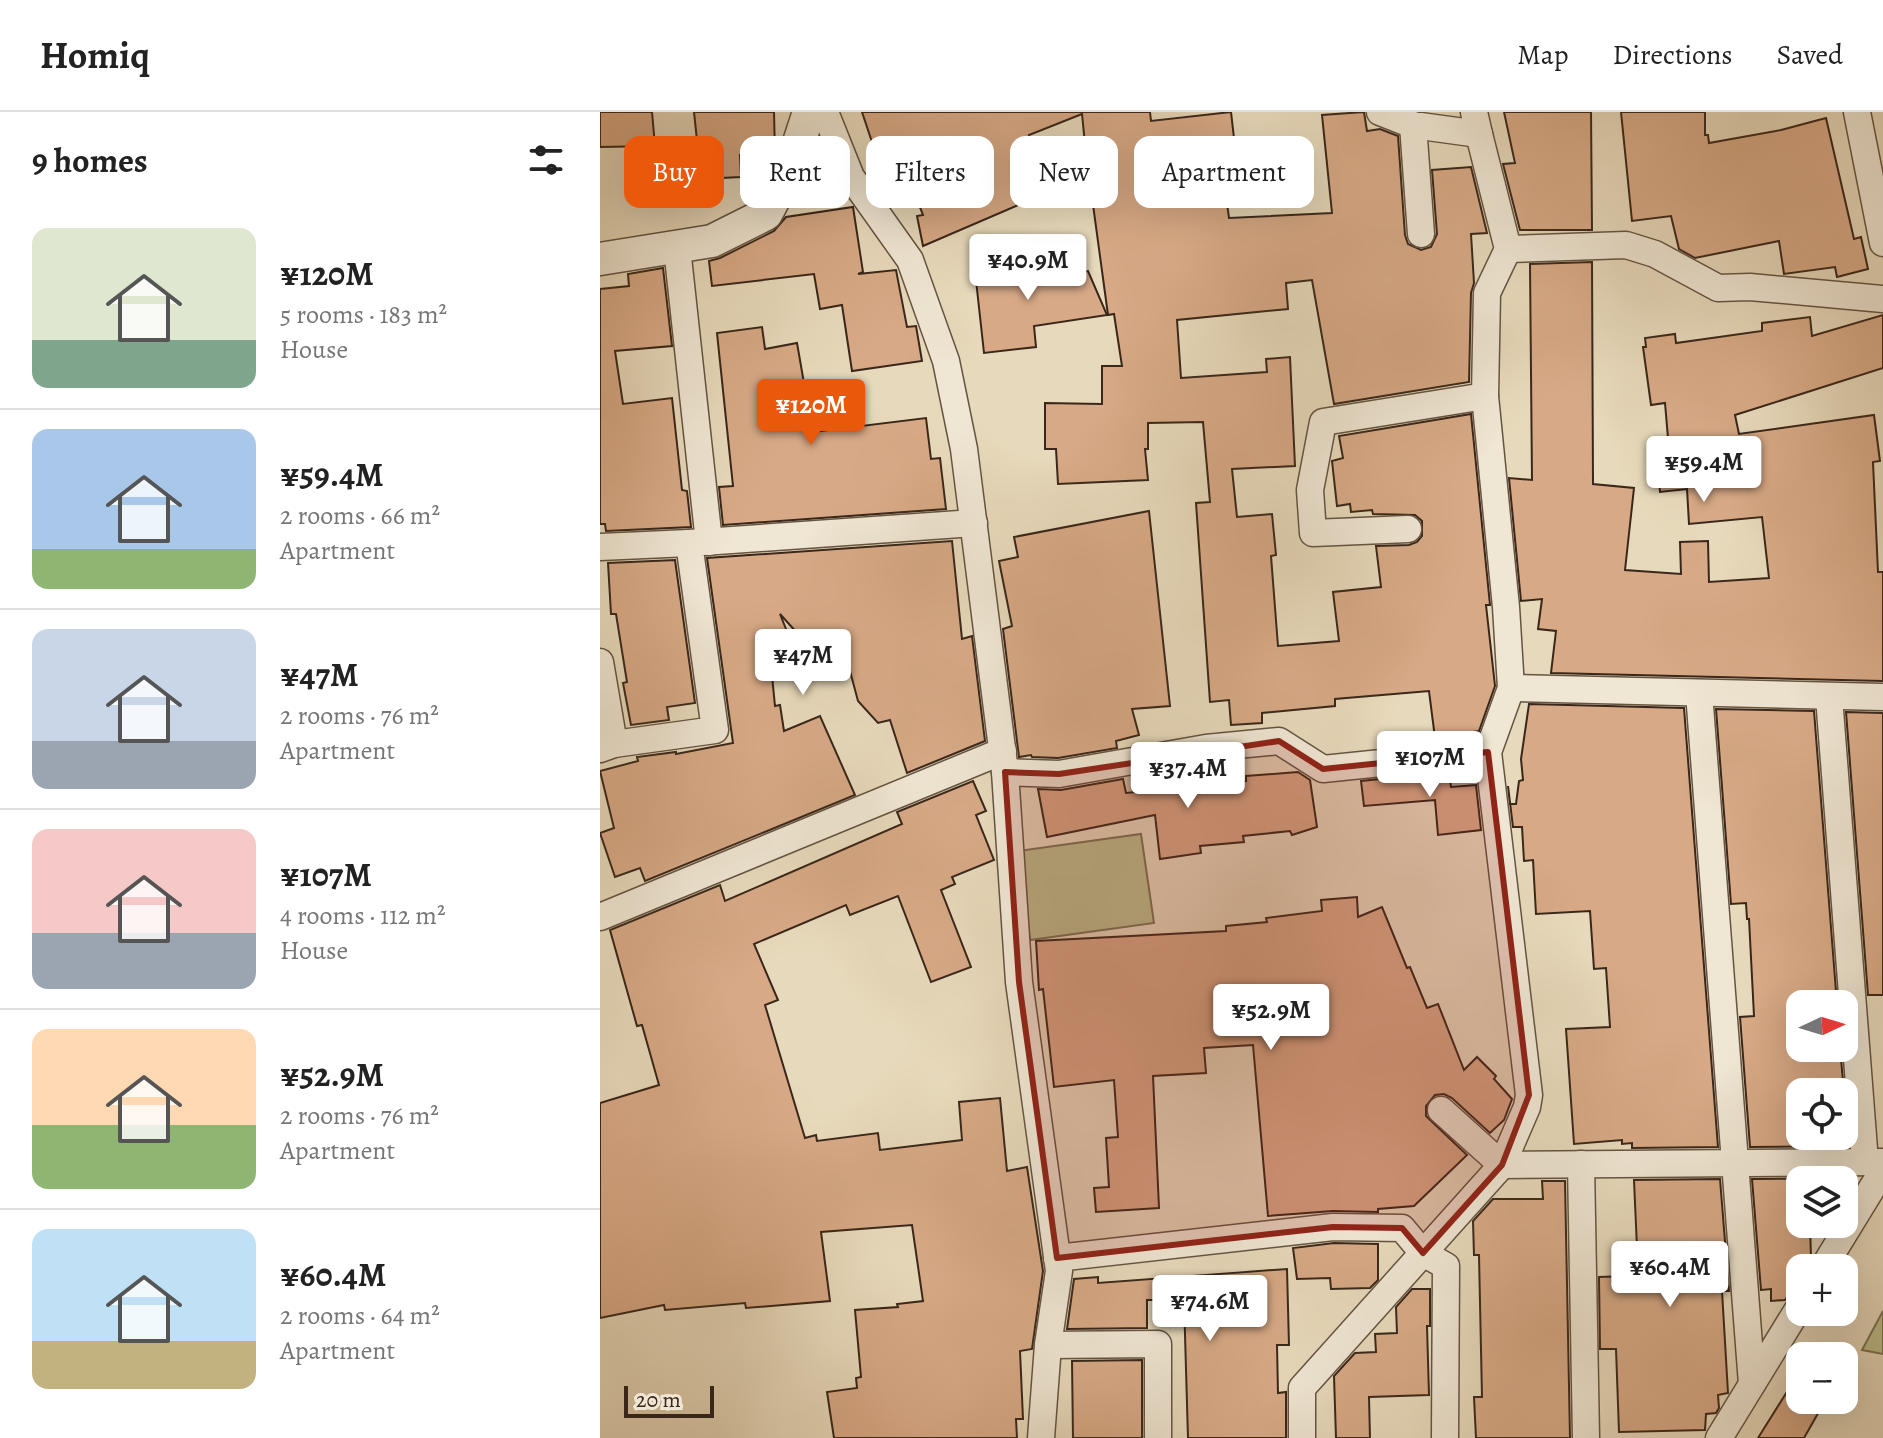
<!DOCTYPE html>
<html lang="en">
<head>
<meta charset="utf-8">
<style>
	:root { --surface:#fff; --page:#f2f2f2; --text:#222; --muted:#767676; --line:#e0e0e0; --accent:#ea580c }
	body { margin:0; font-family:Alegreya,serif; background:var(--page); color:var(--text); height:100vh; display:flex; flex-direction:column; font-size:30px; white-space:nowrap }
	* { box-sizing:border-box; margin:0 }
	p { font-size:26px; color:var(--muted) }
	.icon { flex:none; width:44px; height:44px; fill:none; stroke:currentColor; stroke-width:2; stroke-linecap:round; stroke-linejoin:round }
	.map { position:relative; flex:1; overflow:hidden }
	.sheet { display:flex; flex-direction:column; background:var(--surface); width:600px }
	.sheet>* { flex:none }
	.banner { position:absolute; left:24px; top:24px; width:760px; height:72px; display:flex; gap:16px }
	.needle { width:52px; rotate:86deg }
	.buttons { position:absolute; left:1186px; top:878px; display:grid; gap:16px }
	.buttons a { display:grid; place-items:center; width:72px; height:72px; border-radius:16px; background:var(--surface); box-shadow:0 8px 32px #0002; font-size:40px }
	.scale { position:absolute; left:24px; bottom:20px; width:90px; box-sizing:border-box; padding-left:8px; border:4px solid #3a271a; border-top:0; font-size:22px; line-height:28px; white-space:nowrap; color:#3a271a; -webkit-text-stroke:6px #efe6d3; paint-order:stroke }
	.price { position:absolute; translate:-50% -68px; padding:0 18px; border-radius:8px; background:#fff; color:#222; font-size:26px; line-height:52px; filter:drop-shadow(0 2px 4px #0008) }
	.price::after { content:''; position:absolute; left:50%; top:48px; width:24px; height:18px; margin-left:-12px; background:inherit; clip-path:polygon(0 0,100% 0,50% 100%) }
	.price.on { background:var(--accent); color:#fff }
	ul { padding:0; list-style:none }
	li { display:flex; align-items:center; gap:24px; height:200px; padding:0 32px }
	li+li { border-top:2px solid var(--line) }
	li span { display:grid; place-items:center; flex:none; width:224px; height:160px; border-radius:16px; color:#555 }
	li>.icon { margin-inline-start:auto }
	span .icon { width:96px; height:96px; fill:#fffc; stroke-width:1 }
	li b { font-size:34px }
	h2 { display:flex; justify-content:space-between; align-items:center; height:96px; padding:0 32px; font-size:34px }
	.tag { padding:0 28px; border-radius:16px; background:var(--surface); box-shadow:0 8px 32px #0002; font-size:28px; line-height:72px }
	.tag.on { background:var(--accent); color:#fff }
	header { display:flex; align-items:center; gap:48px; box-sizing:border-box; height:112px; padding:0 40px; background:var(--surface); border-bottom:2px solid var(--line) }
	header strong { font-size:38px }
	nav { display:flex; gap:44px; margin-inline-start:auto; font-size:28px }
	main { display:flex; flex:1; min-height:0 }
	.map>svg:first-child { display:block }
</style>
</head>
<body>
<header>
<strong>Homiq</strong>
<nav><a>Map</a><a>Directions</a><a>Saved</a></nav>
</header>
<main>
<section class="sheet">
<h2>9 homes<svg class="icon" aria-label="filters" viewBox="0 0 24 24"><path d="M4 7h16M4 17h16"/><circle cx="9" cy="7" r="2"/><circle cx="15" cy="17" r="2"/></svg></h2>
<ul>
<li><span style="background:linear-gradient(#dfe7d0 70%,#7fa58c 0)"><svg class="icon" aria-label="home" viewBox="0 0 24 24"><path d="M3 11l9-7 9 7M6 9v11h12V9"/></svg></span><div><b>¥120M</b><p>5 rooms · 183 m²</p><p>House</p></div></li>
<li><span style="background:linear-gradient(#a9c7e8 75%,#8fb573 0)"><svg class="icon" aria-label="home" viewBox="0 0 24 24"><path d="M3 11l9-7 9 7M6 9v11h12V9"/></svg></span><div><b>¥59.4M</b><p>2 rooms · 66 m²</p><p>Apartment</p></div></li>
<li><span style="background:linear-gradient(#c9d6e8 70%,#9aa5b1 0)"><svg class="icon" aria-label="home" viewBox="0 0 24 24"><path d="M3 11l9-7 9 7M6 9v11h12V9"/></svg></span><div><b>¥47M</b><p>2 rooms · 76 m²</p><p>Apartment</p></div></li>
<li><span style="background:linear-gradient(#f6c9c9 65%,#9aa5b1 0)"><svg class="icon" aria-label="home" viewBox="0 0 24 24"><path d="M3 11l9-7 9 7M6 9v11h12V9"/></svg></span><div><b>¥107M</b><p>4 rooms · 112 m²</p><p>House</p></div></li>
<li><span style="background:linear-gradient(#ffd9b3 60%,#8fb573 0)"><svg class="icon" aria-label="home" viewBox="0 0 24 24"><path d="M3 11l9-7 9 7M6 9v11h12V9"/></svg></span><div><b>¥52.9M</b><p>2 rooms · 76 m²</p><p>Apartment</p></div></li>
<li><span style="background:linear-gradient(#bfe0f5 70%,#c2b280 0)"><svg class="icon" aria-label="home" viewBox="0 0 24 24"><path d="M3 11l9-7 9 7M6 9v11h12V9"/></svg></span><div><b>¥60.4M</b><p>2 rooms · 64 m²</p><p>Apartment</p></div></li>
</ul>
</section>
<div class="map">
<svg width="1283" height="1326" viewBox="0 0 1283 1326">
	<rect width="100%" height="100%" fill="#e7d9bb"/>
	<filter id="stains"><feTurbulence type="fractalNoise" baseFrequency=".0025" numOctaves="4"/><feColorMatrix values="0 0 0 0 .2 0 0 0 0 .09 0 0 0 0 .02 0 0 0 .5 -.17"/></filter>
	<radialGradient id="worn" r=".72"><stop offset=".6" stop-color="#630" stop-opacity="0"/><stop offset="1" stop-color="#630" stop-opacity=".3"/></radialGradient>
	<!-- green -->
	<g fill="#bbbe8c" stroke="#7a7253" stroke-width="2">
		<path d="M541,722L554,811L430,828L418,739Z"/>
		<path d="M1283,1199V1242L1262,1238Z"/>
	</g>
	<!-- building -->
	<g fill="#d7a986" stroke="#3a271a" stroke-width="2">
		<path d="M0,0H52L55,34L0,35Z"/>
		<path d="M94,0H174L175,42L140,43L141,65L101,67Z"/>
		<path d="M262,0H550L551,9L631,0L638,61L623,62L629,106L732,101L722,3L764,0L767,19L780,17L798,24L805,123L808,132L821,138L831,135L837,122L832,58L871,55L887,121L871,122L874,171L871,181L869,270L734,292L712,168L686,171L688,197L577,208L581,266L667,260L666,247L690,245L695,354L632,357L637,405L672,402L676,443L671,444L678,534L739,529L733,480L781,475L776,434L809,433L817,430L822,424V409L815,403L773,402L772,398L751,400L750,392L737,394L732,349L743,346L739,324L871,302L890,493H886L895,574L879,619L835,626L829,579L735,587V594L662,601V611L631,613L629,588L610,590L596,391L610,390L603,310L548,311V337H545L548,368L458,372L456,337H445V291L502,292V254H522L514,202L508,203L491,78L516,71L510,28L485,32L482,2L429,23L453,78L323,134L317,104L323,103L313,78L311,58L305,59L297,38L277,45Z"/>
		<path d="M904,0H991L992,118H920L903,52L915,51Z"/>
		<path d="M1021,0H1105V23H1108L1109,31L1181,18L1226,6L1254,127L1261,125L1268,157L1237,165L1235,155L1184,162L1179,129L1095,146L1079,137L1071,104L1032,109Z"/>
		<path d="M253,95L263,160L258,162L296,158L307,215L316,214L322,249L252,259L242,193L220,197L214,162L112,174L109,149L120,146L174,119L186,105Z"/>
		<path d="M426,144L428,169L488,159L507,203L434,214L436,235L384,241L374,150Z"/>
		<path d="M992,150L993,372L1034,376L1025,458L1081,462L1080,430L1108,429L1109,470L1169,466L1162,405L1089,412L1087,377L1060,380L1056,339L1069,338L1065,291L1051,293L1043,235H1046L1045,226L1075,222L1076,231L1162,219V211L1210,205L1212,224L1283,203V256L1135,303L1139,322L1274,303L1280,349L1273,350L1278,460H1283V569L951,561L956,519L938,517L942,487L921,489L909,366L932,368L930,152Z"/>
		<path d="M63,156L72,234L15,239L23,292L72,286L82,378L87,379L91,415L6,419L5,412H0V177L29,174L28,162Z"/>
		<path d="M162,215L165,237L197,231L205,277H208L213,320L326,306L331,347L340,346L346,397L123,413L119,375L133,374L117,221Z"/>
		<path d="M549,399L570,594L532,597L539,623L516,629L517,636L458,646L432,645L431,643L419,645L403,517L412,514L399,449L418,445L414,425Z"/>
		<path d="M352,429L362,527L372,524L385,629L307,661L290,608L278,611L258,589L246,544L239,546L238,540L215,541L180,502L196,542L170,543L175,594L180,593L184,619L220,604L255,683L45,769L40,756L15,765L0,721L14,716L0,659L38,649L37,645L76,640V642L133,631L107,446Z"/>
		<path d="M75,448L95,591L67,595L69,608L31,613L23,571L27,570L16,502H11L8,451Z"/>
		<path d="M929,592L1084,596L1118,1035L1032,1036V1031L1022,1032V1028L974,1032L966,917L1010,915L1006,856L994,857L990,799L936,802L933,748L924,749L922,715H913L908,674L910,692H916L919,669L923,668L921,647Z"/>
		<path d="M1116,597L1214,599L1237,892H1200V936H1240L1244,980H1200V1024H1244V986L1247,1034L1150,1035L1140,905L1154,904L1149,807H1147L1146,791L1131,792Z"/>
		<path d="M1246,600L1283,601V883H1268Z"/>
		<path d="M698,660L710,668L717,715L692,723L690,719L643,724L644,730L600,734L601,741L560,747L555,703L447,725L438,677L461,678L523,667L526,681L646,669V664Z"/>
		<path d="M849,660L851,675L876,673L881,718L838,723L835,688L764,694L761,669Z"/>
		<path d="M373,669L386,699L376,703L394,748L352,765L355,772L341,778L371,855L331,870L298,784L250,803L246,793L154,832L178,888L165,893L205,1026L216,1023L217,1029L278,1021L280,1038L362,1028L359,990L400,986L407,1059L427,1055L443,1159L432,1237L420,1239L423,1307H416L417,1326H234L227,1280L257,1276L256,1266L261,1265L255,1198L298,1195L297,1192L323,1189L312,1113L221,1120L230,1189L146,1196L145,1191L65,1198L64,1193L0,1206V991L59,973L42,913L37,914L10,818L120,773L125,789L302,712L297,700Z"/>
		<path d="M757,785L758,805L782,795L807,856L810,855L827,896L838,892L864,958L877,945L896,964L894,967L912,987L904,1008L890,1021L852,986L844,982L835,983L826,994V1004L867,1043L814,1094L778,1097V1100L733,1099L668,1104L653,933L604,936L606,961L553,964L559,1096L496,1100L494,1076L509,1075L506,1026L518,1025L514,968L454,975L443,877L439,878L436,829L626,819V814L667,810L666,806L722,799L721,788Z"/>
		<path d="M1248,1066L1249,1083L1244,1091V1068H1200V1112H1231L1210,1114L1211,1145L1207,1156H1200V1178L1192,1180L1185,1188L1171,1189V1177L1161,1178L1152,1067Z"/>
		<path d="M1120,1067L1129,1179H1122L1128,1281L1118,1283L1119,1296L1116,1301L1106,1302L1105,1318L1019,1320L1016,1237H1000L999,1165L1029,1164V1136H1037L1034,1068Z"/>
		<path d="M942,1069H965L970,1326H876L874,1285H882L879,1143H874L873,1109L893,1087H943Z"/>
		<path d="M734,1131L778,1132V1168L770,1176L731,1177L730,1166L697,1167L693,1136Z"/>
		<path d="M687,1157L689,1233H677L678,1281L686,1280V1326H588L584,1188H547V1216L467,1217L474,1167L498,1165V1171Z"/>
		<path d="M812,1177H830V1214H827L829,1283L769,1285L770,1326H736L734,1264L755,1241L776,1240L775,1222L797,1221L796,1195Z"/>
		<path d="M542,1248V1326H473L472,1249Z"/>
		<path d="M1200,1259V1288H1209L1221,1296L1204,1326H1158Z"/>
	</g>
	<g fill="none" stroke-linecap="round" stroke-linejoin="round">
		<defs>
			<g id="minor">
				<path d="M225,0L251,65L310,148L346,249L364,337L405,660L419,870L459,1159L448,1233L441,1326"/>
				<path d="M780,0L813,13L879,22L874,0"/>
				<path d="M1257,0L1283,131"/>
				<path d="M813,13L821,122"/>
				<path d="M77,136L109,430"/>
				<path d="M908,137L1026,133L1055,142L1118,176L1150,175L1283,187"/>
				<path d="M808,417L713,421L710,378L723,310L885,284"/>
				<path d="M0,435L89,431"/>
				<path d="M0,550L14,632"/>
				<path d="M911,576L1283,585"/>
				<path d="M1099,581L1152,1272"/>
				<path d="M1229,585L1265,1050"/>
				<path d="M0,637L14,632L115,618L89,431L374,411"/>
				<path d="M405,660L459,662L606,636L679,629L723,657L888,640L911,576L906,495L885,284L887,181L908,137L879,22"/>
				<path d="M0,805L403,639"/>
				<path d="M841,998L902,1053L1283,1050"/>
				<path d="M981,1052L986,1326"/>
				<path d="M457,1146L733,1115L802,1116L823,1141L846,1154L845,1326"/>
				<path d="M1223,1156L1283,1058"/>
				<path d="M448,1233L558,1232V1326"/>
				<path d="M702,1326V1276L902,1053L927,995L929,983L888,640"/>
				<path d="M1119,1326L1200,1194"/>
			</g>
			<path id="tertiary" d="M0,147L112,129L166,102L191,55L209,0"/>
		</defs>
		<!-- minor casing -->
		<use href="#minor" stroke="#655442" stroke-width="29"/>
		<!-- tertiary casing -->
		<use href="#tertiary" stroke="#655442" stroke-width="35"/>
		<!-- minor -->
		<use href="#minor" stroke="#efe6d3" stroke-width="26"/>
		<!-- tertiary -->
		<use href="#tertiary" stroke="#efe6d3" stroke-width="32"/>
	</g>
	<!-- marked area -->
	<path fill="#8f2418" fill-opacity="0.2" stroke="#8f2418" stroke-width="6" stroke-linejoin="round" d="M679,629L723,657L888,640L929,983L902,1053L823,1141L802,1116L733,1115L457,1146L419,870L405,660L459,662Z"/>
	<rect width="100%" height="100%" filter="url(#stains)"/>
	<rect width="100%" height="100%" fill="url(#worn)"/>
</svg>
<div class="buttons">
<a><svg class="needle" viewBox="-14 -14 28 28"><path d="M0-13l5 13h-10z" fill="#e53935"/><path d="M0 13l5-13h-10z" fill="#767676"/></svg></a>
<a><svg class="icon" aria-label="locate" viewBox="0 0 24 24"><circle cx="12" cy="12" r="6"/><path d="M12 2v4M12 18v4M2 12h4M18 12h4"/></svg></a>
<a><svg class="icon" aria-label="layers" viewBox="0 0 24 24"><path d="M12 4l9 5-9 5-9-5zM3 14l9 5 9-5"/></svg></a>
<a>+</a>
<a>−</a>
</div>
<div class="scale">20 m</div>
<b class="price" style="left:428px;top:190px">¥40.9M</b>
<b class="price on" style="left:211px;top:335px">¥120M</b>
<b class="price" style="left:1104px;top:392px">¥59.4M</b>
<b class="price" style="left:203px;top:585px">¥47M</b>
<b class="price" style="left:830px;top:687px">¥107M</b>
<b class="price" style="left:588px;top:698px">¥37.4M</b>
<b class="price" style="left:671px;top:940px">¥52.9M</b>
<b class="price" style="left:1070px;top:1197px">¥60.4M</b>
<b class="price" style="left:610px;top:1231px">¥74.6M</b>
<div class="banner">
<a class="tag on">Buy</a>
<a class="tag">Rent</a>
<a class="tag">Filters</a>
<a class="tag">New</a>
<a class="tag">Apartment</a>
</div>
</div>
</main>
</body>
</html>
